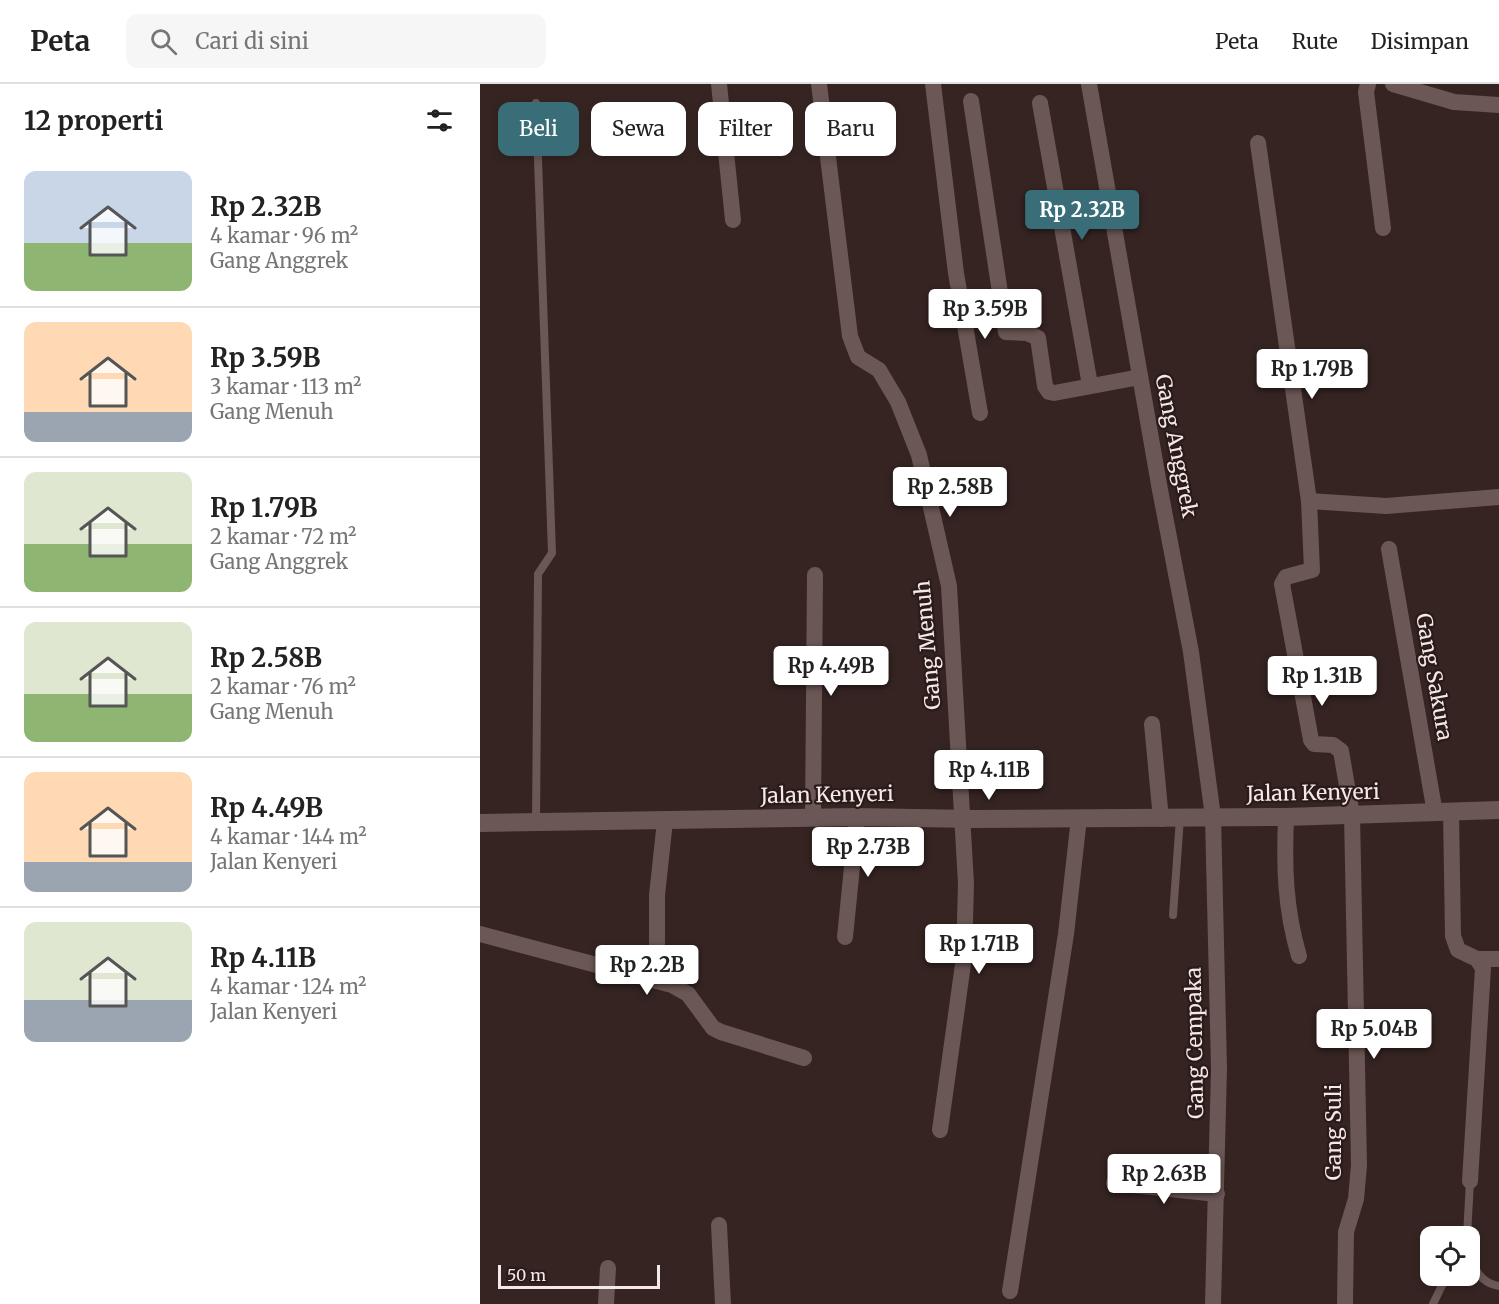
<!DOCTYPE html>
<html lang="id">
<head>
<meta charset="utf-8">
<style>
	:root { --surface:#fff; --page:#f6f6f6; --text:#222; --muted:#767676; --line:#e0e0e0; --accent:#396d78 }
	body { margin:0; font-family:Merriweather,serif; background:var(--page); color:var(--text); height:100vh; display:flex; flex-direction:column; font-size:22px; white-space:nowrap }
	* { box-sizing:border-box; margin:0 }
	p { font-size:20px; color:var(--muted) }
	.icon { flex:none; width:33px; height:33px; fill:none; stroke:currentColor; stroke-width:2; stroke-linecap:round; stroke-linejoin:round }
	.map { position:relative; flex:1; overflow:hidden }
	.drawer { display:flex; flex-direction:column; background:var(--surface); width:480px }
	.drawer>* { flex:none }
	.banner { position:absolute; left:18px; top:18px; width:570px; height:54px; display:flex; gap:12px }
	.controls { position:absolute; left:940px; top:1142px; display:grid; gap:12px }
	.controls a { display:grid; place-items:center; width:60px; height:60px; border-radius:12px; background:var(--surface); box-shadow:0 3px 9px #0003; font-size:30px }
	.scale { position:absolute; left:18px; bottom:15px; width:162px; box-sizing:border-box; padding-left:6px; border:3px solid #f5e9e7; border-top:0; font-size:16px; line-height:21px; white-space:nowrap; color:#f5e9e7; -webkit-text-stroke:4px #2a1b18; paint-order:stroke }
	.price { position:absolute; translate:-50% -51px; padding:0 14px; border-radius:6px; background:#fff; color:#222; font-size:20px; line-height:39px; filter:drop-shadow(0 2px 3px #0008) }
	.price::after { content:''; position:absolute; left:50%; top:36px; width:18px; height:14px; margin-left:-9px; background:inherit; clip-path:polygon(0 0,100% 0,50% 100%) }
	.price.active { background:var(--accent); color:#fff }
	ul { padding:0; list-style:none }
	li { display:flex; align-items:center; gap:18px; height:150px; padding:0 24px }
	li+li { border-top:2px solid var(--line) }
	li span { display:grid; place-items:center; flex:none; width:168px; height:120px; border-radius:12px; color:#555 }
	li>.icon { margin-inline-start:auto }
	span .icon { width:72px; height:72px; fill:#fffc; stroke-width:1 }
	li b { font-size:26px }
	h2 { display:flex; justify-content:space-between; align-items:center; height:72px; padding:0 24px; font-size:26px }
	.chip { padding:0 21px; border-radius:12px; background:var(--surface); box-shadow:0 3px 9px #0003; font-size:21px; line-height:54px }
	.chip.active { background:var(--accent); color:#fff }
	header { display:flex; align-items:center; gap:36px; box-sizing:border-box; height:84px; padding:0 30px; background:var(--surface); border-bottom:2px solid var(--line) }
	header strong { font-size:28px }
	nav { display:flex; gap:33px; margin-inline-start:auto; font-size:21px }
	.search { width:420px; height:54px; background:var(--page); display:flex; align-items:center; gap:15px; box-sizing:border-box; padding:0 21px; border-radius:12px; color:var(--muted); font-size:22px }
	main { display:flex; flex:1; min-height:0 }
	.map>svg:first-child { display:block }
</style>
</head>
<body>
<header>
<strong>Peta</strong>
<div class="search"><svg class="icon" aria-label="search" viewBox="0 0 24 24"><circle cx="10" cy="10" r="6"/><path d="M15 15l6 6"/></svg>Cari di sini</div>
<nav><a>Peta</a><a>Rute</a><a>Disimpan</a></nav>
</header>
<main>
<section class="drawer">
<h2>12 properti<svg class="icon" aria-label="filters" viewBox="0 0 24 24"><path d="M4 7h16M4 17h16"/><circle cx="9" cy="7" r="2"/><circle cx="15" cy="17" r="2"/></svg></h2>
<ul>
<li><span style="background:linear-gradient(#c9d6e8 60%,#8fb573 0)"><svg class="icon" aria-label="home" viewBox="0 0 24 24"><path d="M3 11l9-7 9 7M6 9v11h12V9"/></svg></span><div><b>Rp 2.32B</b><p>4 kamar · 96 m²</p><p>Gang Anggrek</p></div></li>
<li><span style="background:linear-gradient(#ffd9b3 75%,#9aa5b1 0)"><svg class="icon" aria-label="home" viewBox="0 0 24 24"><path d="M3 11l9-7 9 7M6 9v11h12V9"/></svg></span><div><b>Rp 3.59B</b><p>3 kamar · 113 m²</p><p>Gang Menuh</p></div></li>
<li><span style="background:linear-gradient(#dfe7d0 60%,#8fb573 0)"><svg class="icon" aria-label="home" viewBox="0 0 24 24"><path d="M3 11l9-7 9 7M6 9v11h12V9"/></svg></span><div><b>Rp 1.79B</b><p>2 kamar · 72 m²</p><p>Gang Anggrek</p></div></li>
<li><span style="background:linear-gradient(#dfe7d0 60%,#8fb573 0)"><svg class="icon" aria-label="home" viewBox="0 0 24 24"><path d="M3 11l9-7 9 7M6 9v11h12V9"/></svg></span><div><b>Rp 2.58B</b><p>2 kamar · 76 m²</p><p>Gang Menuh</p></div></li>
<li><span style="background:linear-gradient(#ffd9b3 75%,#9aa5b1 0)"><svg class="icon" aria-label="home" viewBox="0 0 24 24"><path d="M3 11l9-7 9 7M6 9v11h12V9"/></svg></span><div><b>Rp 4.49B</b><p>4 kamar · 144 m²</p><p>Jalan Kenyeri</p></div></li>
<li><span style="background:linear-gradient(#dfe7d0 65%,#9aa5b1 0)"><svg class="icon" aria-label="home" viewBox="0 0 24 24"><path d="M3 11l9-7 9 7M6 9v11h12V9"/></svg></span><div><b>Rp 4.11B</b><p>4 kamar · 124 m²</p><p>Jalan Kenyeri</p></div></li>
</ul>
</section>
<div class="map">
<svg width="1019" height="1220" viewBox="0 0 1019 1220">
	<rect width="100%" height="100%" fill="#352422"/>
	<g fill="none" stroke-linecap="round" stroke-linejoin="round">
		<!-- lane -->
		<g stroke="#6b5755" stroke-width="8">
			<path d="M56,739L58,490L72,469L56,19"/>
			<path d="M693,831L700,734"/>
			<path d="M987,1152L990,1097"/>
			<path d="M990,1169C994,1186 1001,1199 1019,1202"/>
			<path d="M953,1220L967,1191"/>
		</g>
		<!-- street -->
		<g stroke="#6b5755" stroke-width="16">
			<path d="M239,0L253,136"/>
			<path d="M339,0L370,252L378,273L399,286L418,318L439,371L469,502L486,800L484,873L460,1046"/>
			<path d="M453,0L476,189L500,329"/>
			<path d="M609,0L680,406L711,568L733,733L739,984L733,1220"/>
			<path d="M888,0L886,8L903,144"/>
			<path d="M913,0L974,18L1019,21"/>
			<path d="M491,17L526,248L547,249L558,254L565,302L569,308L574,309L660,293"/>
			<path d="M560,19L610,301"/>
			<path d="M778,59L829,417L906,422L1019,413"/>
			<path d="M829,417L832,486L806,493L802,500L831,656L834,660L853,661L861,667L872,731L879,1081L876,1115L866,1148L865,1220"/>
			<path d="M909,465L955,729"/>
			<path d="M672,640L681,735"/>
			<path d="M971,728L973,852L978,866L997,875L1003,884L990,1097"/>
			<path d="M333,733L335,491"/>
			<path d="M806,733C804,782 805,825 819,872"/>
			<path d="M0,850L192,901L208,910L233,944L241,948L324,974"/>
			<path d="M365,853L377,733"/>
			<path d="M997,875H1019"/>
			<path d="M177,897V811L185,737"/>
			<path d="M634,1099L737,1110"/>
			<path d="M239,1141L243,1220"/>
			<path d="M530,1207L586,850L599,734"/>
			<path d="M126,1220L128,1184"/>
		</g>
		<!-- secondary -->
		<path stroke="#6b5755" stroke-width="18" d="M0,739L377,733L493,735L806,733L1019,726"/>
	</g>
	<g text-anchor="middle" stroke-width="4.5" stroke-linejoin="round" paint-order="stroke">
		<!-- street labels -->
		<g font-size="21" fill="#f5e9e7" stroke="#2a1b18">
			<text transform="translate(696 362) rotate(79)" y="7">Gang Anggrek</text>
			<text transform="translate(448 561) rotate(-95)" y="7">Gang Menuh</text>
			<text transform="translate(954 593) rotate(80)" y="7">Gang Sakura</text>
			<text transform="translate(833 709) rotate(-1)" y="7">Jalan Kenyeri</text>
			<text transform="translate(347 711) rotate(-1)" y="7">Jalan Kenyeri</text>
			<text transform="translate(715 959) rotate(-91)" y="7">Gang Cempaka</text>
			<text transform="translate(854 1048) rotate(-90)" y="7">Gang Suli</text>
		</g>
	</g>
</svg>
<div class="controls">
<a><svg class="icon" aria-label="locate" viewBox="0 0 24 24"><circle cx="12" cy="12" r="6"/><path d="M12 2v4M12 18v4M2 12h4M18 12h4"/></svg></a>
</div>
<div class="scale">50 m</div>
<b class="price active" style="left:602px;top:157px">Rp 2.32B</b>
<b class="price" style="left:505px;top:256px">Rp 3.59B</b>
<b class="price" style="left:832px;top:316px">Rp 1.79B</b>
<b class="price" style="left:470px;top:434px">Rp 2.58B</b>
<b class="price" style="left:351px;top:613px">Rp 4.49B</b>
<b class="price" style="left:842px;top:623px">Rp 1.31B</b>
<b class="price" style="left:509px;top:717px">Rp 4.11B</b>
<b class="price" style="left:388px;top:794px">Rp 2.73B</b>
<b class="price" style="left:499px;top:891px">Rp 1.71B</b>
<b class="price" style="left:167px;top:912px">Rp 2.2B</b>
<b class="price" style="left:894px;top:976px">Rp 5.04B</b>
<b class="price" style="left:684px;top:1121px">Rp 2.63B</b>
<div class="banner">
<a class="chip active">Beli</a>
<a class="chip">Sewa</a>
<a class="chip">Filter</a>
<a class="chip">Baru</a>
</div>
</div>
</main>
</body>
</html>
